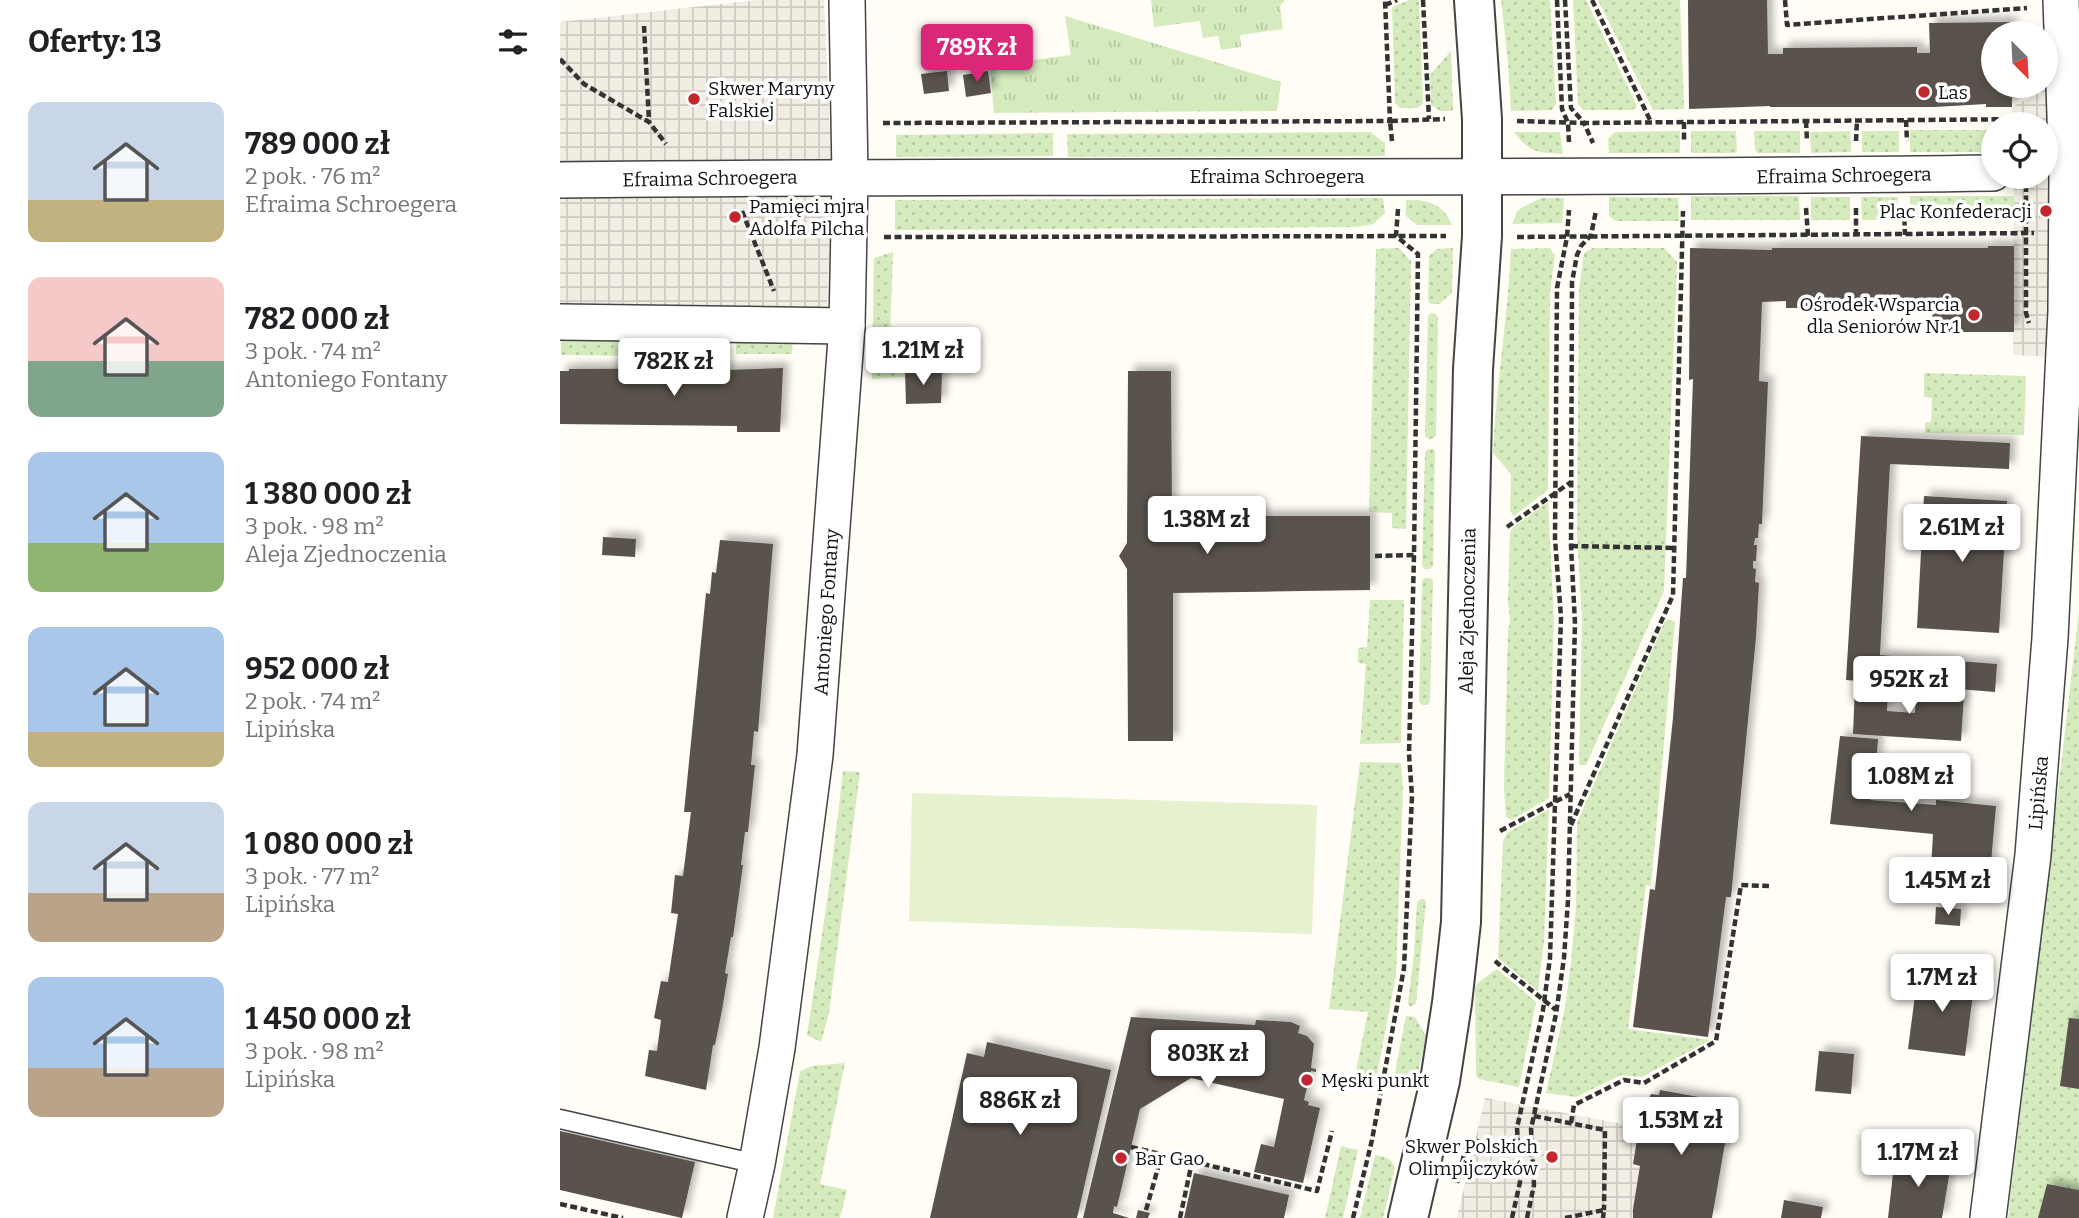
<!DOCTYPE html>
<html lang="pl">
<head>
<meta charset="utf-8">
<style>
	:root { --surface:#fff; --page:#f6f6f6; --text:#202124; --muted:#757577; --accent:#db2777 }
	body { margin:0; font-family:Bitter,serif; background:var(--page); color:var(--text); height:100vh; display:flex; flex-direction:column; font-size:26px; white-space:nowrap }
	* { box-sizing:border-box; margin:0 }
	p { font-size:23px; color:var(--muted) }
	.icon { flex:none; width:38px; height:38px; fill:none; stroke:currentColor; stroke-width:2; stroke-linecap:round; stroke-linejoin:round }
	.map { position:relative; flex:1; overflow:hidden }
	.panel { display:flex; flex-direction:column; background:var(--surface); width:560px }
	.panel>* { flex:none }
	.needle { width:46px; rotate:156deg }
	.controls { position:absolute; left:1421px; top:21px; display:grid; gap:14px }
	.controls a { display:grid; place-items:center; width:77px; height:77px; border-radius:50%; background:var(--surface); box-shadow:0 4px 10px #0003; font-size:35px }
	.price { position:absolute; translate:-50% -60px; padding:0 16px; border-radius:7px; background:#fff; color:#222; font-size:23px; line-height:46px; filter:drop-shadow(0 2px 4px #0008) }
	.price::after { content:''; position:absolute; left:50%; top:42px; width:21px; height:16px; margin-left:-10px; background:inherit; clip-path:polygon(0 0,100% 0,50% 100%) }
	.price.selected { background:var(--accent); color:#fff }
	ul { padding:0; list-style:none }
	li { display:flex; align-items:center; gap:21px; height:175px; padding:0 28px }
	li span { display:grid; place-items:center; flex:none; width:196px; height:140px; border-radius:14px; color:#555 }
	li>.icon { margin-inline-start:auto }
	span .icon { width:84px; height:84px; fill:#fffc; stroke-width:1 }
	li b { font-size:30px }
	h2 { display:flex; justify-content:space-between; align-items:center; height:84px; padding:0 28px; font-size:30px }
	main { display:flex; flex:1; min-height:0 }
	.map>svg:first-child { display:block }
</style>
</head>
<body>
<main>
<section class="panel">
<h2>Oferty: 13<svg class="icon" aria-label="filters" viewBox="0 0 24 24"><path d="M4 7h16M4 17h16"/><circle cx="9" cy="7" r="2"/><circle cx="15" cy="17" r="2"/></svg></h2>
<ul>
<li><span style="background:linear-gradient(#c9d6e8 70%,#c2b280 0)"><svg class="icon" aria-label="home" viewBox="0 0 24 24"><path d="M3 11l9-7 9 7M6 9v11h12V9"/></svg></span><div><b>789 000 zł</b><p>2 pok. · 76 m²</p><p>Efraima Schroegera</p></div></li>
<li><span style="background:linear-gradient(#f6c9c9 60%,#7fa58c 0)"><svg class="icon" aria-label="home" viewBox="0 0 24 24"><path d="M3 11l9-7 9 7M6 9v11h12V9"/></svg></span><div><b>782 000 zł</b><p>3 pok. · 74 m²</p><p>Antoniego Fontany</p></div></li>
<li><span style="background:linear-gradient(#a9c7e8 65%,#8fb573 0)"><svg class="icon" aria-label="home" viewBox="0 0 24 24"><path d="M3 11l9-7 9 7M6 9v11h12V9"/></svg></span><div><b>1 380 000 zł</b><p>3 pok. · 98 m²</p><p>Aleja Zjednoczenia</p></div></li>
<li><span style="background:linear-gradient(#a9c7e8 75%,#c2b280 0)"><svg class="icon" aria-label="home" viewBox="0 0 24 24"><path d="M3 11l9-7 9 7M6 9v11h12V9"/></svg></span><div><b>952 000 zł</b><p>2 pok. · 74 m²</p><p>Lipińska</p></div></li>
<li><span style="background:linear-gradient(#c9d6e8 65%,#b9a48a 0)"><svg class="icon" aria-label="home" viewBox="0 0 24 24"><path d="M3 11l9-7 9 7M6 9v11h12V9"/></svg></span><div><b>1 080 000 zł</b><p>3 pok. · 77 m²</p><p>Lipińska</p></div></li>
<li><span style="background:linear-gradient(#a9c7e8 65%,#b9a48a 0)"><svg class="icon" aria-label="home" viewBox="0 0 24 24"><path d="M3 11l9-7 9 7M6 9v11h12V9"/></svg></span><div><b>1 450 000 zł</b><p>3 pok. · 98 m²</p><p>Lipińska</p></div></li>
</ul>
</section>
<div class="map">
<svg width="1519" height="1218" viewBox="0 0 1519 1218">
	<defs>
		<pattern id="grass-dots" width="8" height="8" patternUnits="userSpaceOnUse" patternTransform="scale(1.75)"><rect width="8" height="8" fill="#d5ebbd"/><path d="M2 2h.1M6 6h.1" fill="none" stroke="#b6c8a1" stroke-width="1.8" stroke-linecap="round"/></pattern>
		<pattern id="park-tufts" width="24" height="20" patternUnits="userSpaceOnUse" patternTransform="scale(1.75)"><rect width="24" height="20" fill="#d5ebbd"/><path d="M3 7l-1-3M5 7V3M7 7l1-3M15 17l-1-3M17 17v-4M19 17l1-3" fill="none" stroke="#b6c8a1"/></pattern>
		<pattern id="plaza-grid" width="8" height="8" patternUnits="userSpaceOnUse" patternTransform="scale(1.75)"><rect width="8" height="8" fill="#f1ede2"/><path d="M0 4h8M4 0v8" fill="none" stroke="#cecac1"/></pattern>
		<filter id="shadow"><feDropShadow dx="6" dy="-6" stdDeviation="3.5" flood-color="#0004"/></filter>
	</defs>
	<rect width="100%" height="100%" fill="#fffdf5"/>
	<!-- grass -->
	<g fill="url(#grass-dots)">
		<path d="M850,0H859L863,103L858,108H840L835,103L832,7Z"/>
		<path d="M941,0H990L996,104L992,110L951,111L948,62Z"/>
		<path d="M1013,0H1026L1077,106L1073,110H1023L1018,104Z"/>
		<path d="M1038,0H1120L1124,109L1093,110Z"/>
		<path d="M891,51L893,111H880L871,105L870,75Z"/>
		<rect x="1350" y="130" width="83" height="22"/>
		<path d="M1120,131V153H1049L1048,139L1055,132Z"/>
		<path d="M1131,131H1176L1177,151L1174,153H1131Z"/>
		<path d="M1194,131H1240V153H1198L1195,150Z"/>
		<path d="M1290,131L1291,152L1251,153L1250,132Z"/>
		<rect x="1302" y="131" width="37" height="21"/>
		<path d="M810,132L825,143V156L508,157L507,134Z"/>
		<path d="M954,132H1000L1003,154C978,153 970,153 954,132Z"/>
		<path d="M493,133V156L336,157V135Z"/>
		<path d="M1131,196H1239L1240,220H1131Z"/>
		<path d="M1350,196H1458L1459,218L1350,219Z"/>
		<path d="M1049,197L1118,198L1119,221H1056L1049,216Z"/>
		<rect x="1251" y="197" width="39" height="23"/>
		<path d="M1301,197H1338V219L1302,220Z"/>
		<path d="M823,198L825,213L813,224L796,227L335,230V200Z"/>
		<path d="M981,198H1004L1002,223L952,224L958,210Z"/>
		<path d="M846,200C867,200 883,203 892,225H857L846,216Z"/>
		<path d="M839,248L851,261L846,529L832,528V513L809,512L816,249Z"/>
		<path d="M893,248L892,293L879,304H871L868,301L869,256L877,249Z"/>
		<path d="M989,248L995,255L990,292L988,490L954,516L950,511L951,474L933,453C936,385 948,317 951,249Z"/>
		<path d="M1033,248H1104L1117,262L1104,591L1026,765H1019L1022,621L1017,533L1019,290L1024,253Z"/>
		<path d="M333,252L329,362H344L345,377L312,379L314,258Z"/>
		<path d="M871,313L876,314L878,317L876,436L869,440L865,436L868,316Z"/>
		<path d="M95,333H163V354H94Z"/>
		<path d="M176,333H233L232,354H176Z"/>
		<path d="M1,335H76L75,356L1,355Z"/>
		<path d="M1364,373L1466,376L1464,435L1365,433V422H1371L1372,398L1364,397Z"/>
		<path d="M869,449H873L875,452L873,566L870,569H864L862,565L865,452Z"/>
		<path d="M988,502L994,617L989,798L951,820L946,817L944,787L948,631L950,621L948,600L950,533L953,527Z"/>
		<path d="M865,578H870L873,581L870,701L868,705H862L859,701L862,581Z"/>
		<path d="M810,600H844L841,743L800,744L806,664L798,663V648L807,647Z"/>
		<path d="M1519,602V1218H1448L1519,611Z"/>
		<path d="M1110,620L1115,622L1091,886L1086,885L1068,1029L1150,1040L1082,1077L1061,1075L1016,1097L986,1093L1005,1008L1011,963L1016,906L1017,823L1105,621Z"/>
		<path d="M800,762L841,763L843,787L836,975L815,1085L794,1080L808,1012L769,1009Z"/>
		<path d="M283,771L300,772L269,1013L261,1042L247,1035L270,881Z"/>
		<path d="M989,809L984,941L978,991L938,958L943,842L947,833Z"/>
		<path d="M861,899H864L866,902L856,1004L850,1007L848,1003L854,954L857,902Z"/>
		<path d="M937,969L976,1002L959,1087L919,1079L916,1076L915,987L919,982Z"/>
		<path d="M846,1016L855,1017L866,1036L855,1086L845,1090L832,1088Z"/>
		<path d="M285,1063L260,1184L287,1190L280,1218H213L240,1071L252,1066Z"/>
		<path d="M781,1146L798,1150L783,1218H765Z"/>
		<path d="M815,1155C826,1157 831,1158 835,1168L823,1218H800Z"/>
	</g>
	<!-- park -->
	<g fill="url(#park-tufts)">
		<path d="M591,0H725L720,6L723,29L680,35L681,47L661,50L658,36L643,38L640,21L594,27Z"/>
		<path d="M505,16L721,82L717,111L434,113L430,66L511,55Z"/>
	</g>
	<!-- pitch -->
	<path fill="#e6f2cf" d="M352,793L757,805L752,934L349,921Z"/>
	<!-- plaza -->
	<g fill="url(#plaza-grid)">
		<path d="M198,0H264L272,177L267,307L0,308V22Z"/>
		<path d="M1519,72V358L1453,355L1454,177H1486V124H1453L1452,107Z"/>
		<path d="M925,1098L1079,1127L1073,1164L1080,1166L1073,1209V1218H897Z"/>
	</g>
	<!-- building -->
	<g fill="#5a524d" filter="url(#shadow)">
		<path d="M1128,0H1207L1208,54H1223V48L1357,47V53H1370L1369,23L1451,22V33H1433V86H1452V107H1426V104L1374,107H1210V106L1129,109Z"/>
		<path d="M387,71L389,91L364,94L361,74Z"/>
		<path d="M428,71L431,93L406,97L403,75Z"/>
		<path d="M1428,246H1454V332H1373L1372,301H1360V307L1226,308V301L1202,302L1199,381L1208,382L1202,524H1199L1198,538H1195L1194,545H1197L1196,561H1193V568L1196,569L1195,582L1199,583L1196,637L1171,897H1166L1148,1037L1073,1027L1090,889L1095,890L1113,718L1123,578H1126L1133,379L1129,380L1130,248L1212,250V248H1428Z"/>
		<path d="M166,368V370L223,368L220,432H177V426L0,424V371H9V369Z"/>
		<path d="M345,371L382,372L381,403L346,404Z"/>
		<path d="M568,371H611L612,517L699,514L700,516H810V590L613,593V741H568L567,569L559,556L567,543Z"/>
		<path d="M1301,436L1450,443L1449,469L1330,464L1320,655L1437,664L1435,692L1286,680Z"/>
		<path d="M1364,496L1447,501L1439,633L1357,628Z"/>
		<path d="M43,537L76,539L75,557L42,555Z"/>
		<path d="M160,540L213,544L198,732L194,731L191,765H195L188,832H185L181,865H183L173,937H171L165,973L168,974L162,1010L155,1045H153L146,1090L85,1076L89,1050L97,1051L101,1020L94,1018L101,981L108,982L118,914L111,913L115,875L123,876L131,812H124L146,593L150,594L152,572L156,573Z"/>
		<path d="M1295,686L1328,688L1327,711L1355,713L1356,691L1404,694L1401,741L1293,734Z"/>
		<path d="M1280,736L1318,739L1316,764L1310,800L1376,805V800L1436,806L1430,874L1371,868L1373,834L1270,824Z"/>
		<path d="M1376,907L1401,909L1400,926L1375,924Z"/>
		<path d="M1377,969L1410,973L1408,985L1414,986L1405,1056L1348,1049L1357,980L1375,982Z"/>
		<path d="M571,1017L695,1025L696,1020L731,1022L740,1026L738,1033L747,1036L754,1044L751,1068L756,1069V1072L751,1071L744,1100L749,1102L748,1105L760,1108L743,1183L694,1172L701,1144L714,1147L724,1099L631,1078L580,1109L557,1207L554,1206L553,1213L569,1218H523Z"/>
		<path d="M1509,1018L1519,1019V1089L1500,1086Z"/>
		<path d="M427,1042L551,1070L517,1218H370L407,1053L424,1057Z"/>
		<path d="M1259,1051L1294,1054L1291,1094L1255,1091Z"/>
		<path d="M1100,1090L1172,1103L1152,1218H1073V1209L1080,1166L1073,1164L1077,1140L1091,1143L1094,1126L1081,1124L1082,1115L1091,1094L1099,1095Z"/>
		<path d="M0,1131L135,1162L122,1218L0,1190Z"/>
		<path d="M1335,1156L1385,1165V1162L1391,1164L1382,1218H1328Z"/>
		<path d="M634,1173L729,1195L724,1218H624Z"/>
		<path d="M1487,1184L1519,1190V1218H1478Z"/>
		<path d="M1224,1200L1263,1207L1261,1218H1221Z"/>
		<path d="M578,1210L590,1213L588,1218H576Z"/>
	</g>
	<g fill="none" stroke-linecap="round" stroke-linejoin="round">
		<defs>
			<path id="service" d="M0,1119L197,1164"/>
			<g id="minor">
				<path d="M0,180C478,174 956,180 1433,173"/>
				<path d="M0,322L287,326"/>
				<path d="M185,1218L197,1164L217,1048L255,755L287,326L290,176L287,0"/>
				<path d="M1428,1218L1473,855L1490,638L1506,311L1507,173L1501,0"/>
			</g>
			<path id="tertiary" d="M848,1218L880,1081L892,1003L901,922L913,369L922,236V119L914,0"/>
		</defs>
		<!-- service casing -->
		<use href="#service" stroke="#444" stroke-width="21"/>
		<!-- minor casing -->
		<use href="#minor" stroke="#444" stroke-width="38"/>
		<!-- tertiary casing -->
		<use href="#tertiary" stroke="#444" stroke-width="42"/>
		<!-- path -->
		<g stroke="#333" stroke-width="4.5" stroke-dasharray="7 3.5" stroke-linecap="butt">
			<path d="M863,0L869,119"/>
			<path d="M997,0L1002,109L1008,123L1009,142"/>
			<path d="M1005,0L1011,108L1024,123L1473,119"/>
			<path d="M1032,0L1091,122"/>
			<path d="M1225,0L1227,25L1467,8"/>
			<path d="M825,5L837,0"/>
			<path d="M84,26L89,121"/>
			<path d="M0,59L24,84L89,122L106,144"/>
			<path d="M1346,120L1347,141"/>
			<path d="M957,121L1024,123L1033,143"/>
			<path d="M1246,121L1247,141"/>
			<path d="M1124,122V142"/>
			<path d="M323,123L830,121L825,0"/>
			<path d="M832,141L830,121L885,119"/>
			<path d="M1296,141L1297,120"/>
			<path d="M1466,185V313L1469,323"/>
			<path d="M1246,208L1248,236"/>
			<path d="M1296,208V235"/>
			<path d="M1344,208L1345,235"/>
			<path d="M182,211L214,291"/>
			<path d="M324,237L886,236"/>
			<path d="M957,237L1474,233"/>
			<path d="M947,527L1011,482"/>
			<path d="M1011,546L1115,548"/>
			<path d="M815,556L854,555L858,254L836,236L838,209"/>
			<path d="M1011,825L1113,595L1123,211"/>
			<path d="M940,831L1010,794"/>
			<path d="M935,961L996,1010"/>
			<path d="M974,1116L1045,1130L1044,1210"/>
			<path d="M1011,1123L1014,1105L1064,1080L1084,1083L1156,1041L1181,885L1209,886"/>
			<path d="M571,1147L757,1191L772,1131"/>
			<path d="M897,1183L908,1139L972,1155"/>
			<path d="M0,1204L63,1218"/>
			<path d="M586,1210L602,1154"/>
			<path d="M620,1218L632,1162"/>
			<path d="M793,1218L812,1140L844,968L852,796L849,754L854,555"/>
			<path d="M952,1218L960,1182L957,1128L983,1010L990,958L1001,617L995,539L997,288L1007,237L1009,210"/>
			<path d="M967,1218L974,1185L971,1129L996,1014L1004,958L1008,900L1015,623L1011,546L1012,282L1017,255L1021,246L1031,235L1036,211"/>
			<path d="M1005,1218L1044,1210L1043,1218"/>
		</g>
		<!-- service -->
		<use href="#service" stroke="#fff" stroke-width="18"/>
		<!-- minor -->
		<use href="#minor" stroke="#fff" stroke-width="35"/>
		<!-- tertiary -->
		<use href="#tertiary" stroke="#fff" stroke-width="38"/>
	</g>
	<!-- markers -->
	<g fill="#c4262e" stroke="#fff" stroke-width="2.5">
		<circle cx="1364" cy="92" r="7"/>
		<circle cx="134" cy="99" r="7"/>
		<circle cx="1486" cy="211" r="7"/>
		<circle cx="175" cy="217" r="7"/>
		<circle cx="1414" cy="315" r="7"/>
		<circle cx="747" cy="1080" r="7"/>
		<circle cx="992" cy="1157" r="7"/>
		<circle cx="561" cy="1158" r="7"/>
	</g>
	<g text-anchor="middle" stroke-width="7" stroke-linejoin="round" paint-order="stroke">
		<!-- poi labels -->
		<g font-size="19" fill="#111" stroke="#fff" text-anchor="start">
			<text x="148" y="95">Skwer Maryny<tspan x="148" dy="22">Falskiej</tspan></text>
			<text x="1378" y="99">Las</text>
			<text x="189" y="213">Pamięci mjra<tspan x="189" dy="22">Adolfa Pilcha</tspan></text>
			<text x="1472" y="218" text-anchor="end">Plac Konfederacji</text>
			<text x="1400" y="311" text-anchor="end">Ośrodek Wsparcia<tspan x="1400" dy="22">dla Seniorów Nr 1</tspan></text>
			<text x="761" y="1087">Męski punkt</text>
			<text x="978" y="1153" text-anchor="end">Skwer Polskich<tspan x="978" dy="22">Olimpijczyków</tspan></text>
			<text x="575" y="1165">Bar Gao</text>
		</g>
		<!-- street labels -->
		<g font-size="19" fill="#111" stroke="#fff">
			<text transform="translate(1284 175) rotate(-1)" y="7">Efraima Schroegera</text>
			<text x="717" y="183">Efraima Schroegera</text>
			<text transform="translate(150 178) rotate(-1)" y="7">Efraima Schroegera</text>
			<text transform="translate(907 611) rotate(-89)" y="7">Aleja Zjednoczenia</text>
			<text transform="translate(266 612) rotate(-86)" y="7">Antoniego Fontany</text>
			<text transform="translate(1478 793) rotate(-85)" y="7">Lipińska</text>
		</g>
	</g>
</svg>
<div class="controls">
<a><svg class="needle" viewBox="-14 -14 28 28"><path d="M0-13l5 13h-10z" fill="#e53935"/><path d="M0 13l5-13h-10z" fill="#757577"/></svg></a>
<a><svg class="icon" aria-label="locate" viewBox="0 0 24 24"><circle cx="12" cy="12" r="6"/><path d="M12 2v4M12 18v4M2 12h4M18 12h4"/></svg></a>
</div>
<b class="price selected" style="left:417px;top:84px">789K zł</b>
<b class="price" style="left:363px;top:387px">1.21M zł</b>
<b class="price" style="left:114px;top:398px">782K zł</b>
<b class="price" style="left:647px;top:556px">1.38M zł</b>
<b class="price" style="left:1402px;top:564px">2.61M zł</b>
<b class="price" style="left:1349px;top:716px">952K zł</b>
<b class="price" style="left:1351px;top:813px">1.08M zł</b>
<b class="price" style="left:1388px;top:917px">1.45M zł</b>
<b class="price" style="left:1382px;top:1014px">1.7M zł</b>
<b class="price" style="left:648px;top:1090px">803K zł</b>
<b class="price" style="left:460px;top:1137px">886K zł</b>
<b class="price" style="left:1121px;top:1157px">1.53M zł</b>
<b class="price" style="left:1358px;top:1189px">1.17M zł</b>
</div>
</main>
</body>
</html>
